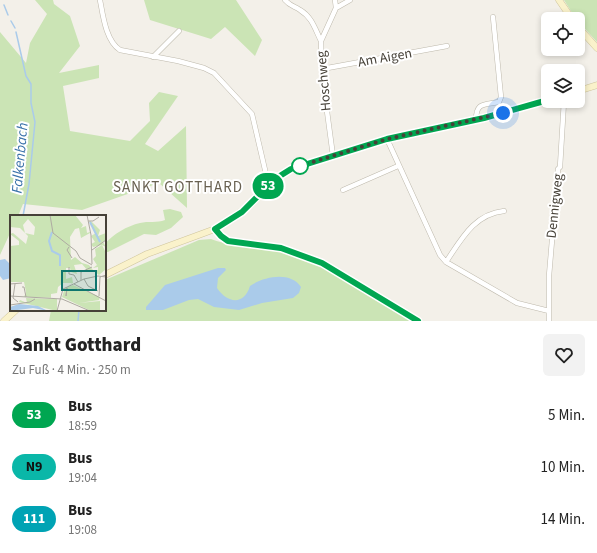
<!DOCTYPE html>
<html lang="de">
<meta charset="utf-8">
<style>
:root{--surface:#fff;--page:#f2f2f2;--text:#222;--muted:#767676}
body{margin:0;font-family:"Source Sans 3",sans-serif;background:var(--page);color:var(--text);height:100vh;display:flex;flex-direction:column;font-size:15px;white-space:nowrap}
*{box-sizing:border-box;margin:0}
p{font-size:13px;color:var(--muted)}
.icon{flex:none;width:22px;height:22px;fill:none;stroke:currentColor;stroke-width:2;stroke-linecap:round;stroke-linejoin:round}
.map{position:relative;height:321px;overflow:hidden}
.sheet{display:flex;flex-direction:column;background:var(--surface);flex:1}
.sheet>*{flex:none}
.badge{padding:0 8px;border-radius:13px;font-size:14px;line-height:26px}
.tools{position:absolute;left:541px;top:12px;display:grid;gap:8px}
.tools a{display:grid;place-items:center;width:44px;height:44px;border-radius:6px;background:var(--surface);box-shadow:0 2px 6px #0003;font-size:20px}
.you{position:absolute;width:20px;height:20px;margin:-10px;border:3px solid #fff;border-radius:50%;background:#1a73e8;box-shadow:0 0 0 6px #1a73e833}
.map>.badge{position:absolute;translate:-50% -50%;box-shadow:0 0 0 2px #fff}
.round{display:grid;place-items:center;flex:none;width:42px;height:42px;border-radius:6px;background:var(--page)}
.overview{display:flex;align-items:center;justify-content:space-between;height:68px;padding:0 12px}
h1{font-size:19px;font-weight:800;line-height:30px}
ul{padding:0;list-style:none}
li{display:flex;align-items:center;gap:12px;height:52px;padding:0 12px}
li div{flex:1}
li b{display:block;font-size:15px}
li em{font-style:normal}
li .badge{min-width:44px;font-weight:700;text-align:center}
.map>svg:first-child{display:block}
.green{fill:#cbe4b5}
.water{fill:#aacbea}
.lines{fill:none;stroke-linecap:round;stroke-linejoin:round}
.stream{stroke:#aacbea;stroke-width:1.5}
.street-casing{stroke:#beb9ac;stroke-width:5.5}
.secondary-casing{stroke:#cfc59c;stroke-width:7}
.street{stroke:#fff;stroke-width:4.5}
.secondary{stroke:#faf2cb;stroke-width:6}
.line-casing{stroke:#fff;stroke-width:9}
.line{stroke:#00a651;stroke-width:6}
.walk{stroke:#464138;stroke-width:4;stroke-dasharray:0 7.2}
.stop-dot{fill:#fff;stroke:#00a651;stroke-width:2}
.labels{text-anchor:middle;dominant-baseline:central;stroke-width:4;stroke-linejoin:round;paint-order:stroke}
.street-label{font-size:14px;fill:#464138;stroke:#fff}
.water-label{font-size:15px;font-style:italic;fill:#3971a9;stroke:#fff}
.neighbourhood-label{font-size:15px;letter-spacing:1px;fill:#686050;stroke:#fff}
.inset-river{fill:none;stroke:#aacbea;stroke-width:2}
.inset-road{fill:none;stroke:#aeaaa2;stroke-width:1}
.view{fill:#0f766e;fill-opacity:0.15;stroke:#0f766e;stroke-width:2}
.inset-edge{fill:none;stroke:#464138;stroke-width:2}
</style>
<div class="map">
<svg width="597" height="321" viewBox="0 0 597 321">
<rect width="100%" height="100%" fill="#f3f0e9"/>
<path class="green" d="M35 0H53L54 4 70 16 80 46 59 73 99 65V78L63 86 70 131 130 141 150 121 149 103 159 92 178 96 145 144 158 151 186 126 187 208 159 183 82 210 23 204 18 216H11V231L0 255V32L26 63 30 43 47 14Z
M144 0H236L262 40 255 56 225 27 211 39 150 20Z
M564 0H597V42L576 19Z
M170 209 181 212 183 217 171 228 156 235 144 234 108 252H105V244C113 234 127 226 140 223 148 221 157 223 165 220L163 210Z
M211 239C234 248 257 246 281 251 310 258 336 274 361 289 377 299 394 309 410 321H49L51 310H105V280L199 240Z"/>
<path class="water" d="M5 259 11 265V278L3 280 0 276V260Z
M218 268H225L226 270 218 278 217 288C227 303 244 306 250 286 264 276 291 271 301 287L299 293 293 298 262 303 239 310 214 307 198 299 189 300 163 310H146V307L165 285Z"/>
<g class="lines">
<path class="stream" d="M4 5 8 15
M11 21 15 28
M16 32 26 76 31 84V103L35 122 29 184 23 216
M78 321 79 310"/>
<g class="street-casing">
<path id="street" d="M100 0C103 16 106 41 120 50L178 61 204 68 214 73 252 114 266 174 275 179
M285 0C290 6 294 6 300 10 312 17 315 29 321 41
M335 0 336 8
M153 57 179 31
M322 69 447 46
M476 120C476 102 484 105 499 102L501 97 493 17
M387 139 440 255 446 262 517 303 549 311V321
M333 156 322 74 321 41 336 8 350 0
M343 190 398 166
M446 262C461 240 474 214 504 211
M549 311V276L558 169 560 167 564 101"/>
</g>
<g class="secondary-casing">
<path id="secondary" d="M559 0 572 19
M578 27 597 48
M578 91 597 85
M215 229 221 236 228 241 281 248 322 263 418 321
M105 275 147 254 215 229 226 222 250 205 275 179 291 169 387 139 476 120 548 100
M4 321 16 310"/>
</g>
<use href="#street" class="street"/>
<use href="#secondary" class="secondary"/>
</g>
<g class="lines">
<g class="line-casing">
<path id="line" d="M418 321 322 263 281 248 228 241 221 236 215 229 242 212 275 179 291 169 387 139 484 118 548 100"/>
</g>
<use href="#line" class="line"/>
<path class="walk" d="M300 166 387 139 503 113"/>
</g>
<circle class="stop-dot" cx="300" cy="166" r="8"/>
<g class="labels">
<g class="street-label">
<text transform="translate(385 58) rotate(-10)">Am Aigen</text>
<text transform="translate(324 81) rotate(-95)">Hoschweg</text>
<text transform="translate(555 206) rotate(-84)">Dennigweg</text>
</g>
<g class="water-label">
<text transform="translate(20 158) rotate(-85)">Falkenbach</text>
</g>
<g class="neighbourhood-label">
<text x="178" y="187">SANKT GOTTHARD</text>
</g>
</g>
<g transform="translate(10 215)">
<rect width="96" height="96" fill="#f3f0e9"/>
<path d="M0 0H65L73 10 71 13 76 11 77 18 80 17V18L71 23 69 13 65 14 60 22 61 45 65 42 72 48 79 50 83 55 78 56 72 49 64 50 67 59 61 57 60 53H56V64L62 62 63 68 58 71 62 68H53L48 72 47 78 41 79V83H49L14 82 16 77 14 67H0V31L9 30V26L0 19 3 18 16 29 18 21 10 13 0 12ZM18 4 25 12 24 20 15 18 13 10ZM79 6 82 7 90 15 88 21 96 18V25L93 27 96 32 92 30 96 38V54L89 60 84 56 88 55V52L83 53 87 50 83 44 86 41 85 34 92 30 83 32 81 29 85 27 81 21 86 18ZM63 70 90 82 89 85 69 88 90 86V96H81L52 82 55 73ZM16 83 47 84V96L9 87 10 85 17 88Z" fill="#cbe4b5" fill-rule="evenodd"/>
<path d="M9 89 28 91 38 96 23 93 0 96V92Z" fill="#aacbea"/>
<path class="inset-river" d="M80 7 90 27M42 17 39 26 42 36 50 40V51"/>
<path class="inset-road" d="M40 0 43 18 66 36 70 43 82 50M77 0 81 20 82 49M78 6H83L89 2M59 32 57 35 62 43M82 35 96 25M59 52V59L64 60 68 67M74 64 78 71 88 76M71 65V57L82 52M0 69 12 68M5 69 3 83 8 87M64 69 96 86M12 72H14L16 82M57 73 56 81 57 73M0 81 52 84 80 96M89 81 90 62 96 60M0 90 20 87 25 84M47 96 53 74 74 64 88 61 96 62"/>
<path class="view" d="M52 56H86V75H52Z"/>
<rect width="96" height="96" class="inset-edge"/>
</g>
</svg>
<div class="tools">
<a><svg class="icon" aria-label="locate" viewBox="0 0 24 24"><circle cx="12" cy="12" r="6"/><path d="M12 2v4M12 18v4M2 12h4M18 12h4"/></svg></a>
<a><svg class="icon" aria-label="layers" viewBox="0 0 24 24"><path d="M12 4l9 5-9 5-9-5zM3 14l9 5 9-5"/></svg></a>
</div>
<div class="you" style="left:503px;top:113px"></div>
<b class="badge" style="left:268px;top:186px;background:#00a651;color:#fff">53</b>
</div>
<section class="sheet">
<div class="overview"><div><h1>Sankt Gotthard</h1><p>Zu Fuß · 4 Min. · 250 m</p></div><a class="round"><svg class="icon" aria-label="heart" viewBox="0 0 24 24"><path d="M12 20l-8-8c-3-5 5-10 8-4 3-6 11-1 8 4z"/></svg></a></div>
<ul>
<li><span class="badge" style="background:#00a651;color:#fff">53</span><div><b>Bus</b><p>18:59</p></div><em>5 Min.</em></li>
<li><span class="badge" style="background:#0ab7a8;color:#111">N9</span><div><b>Bus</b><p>19:04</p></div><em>10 Min.</em></li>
<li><span class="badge" style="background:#00a3b4;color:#fff">111</span><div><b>Bus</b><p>19:08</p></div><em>14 Min.</em></li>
</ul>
</section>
